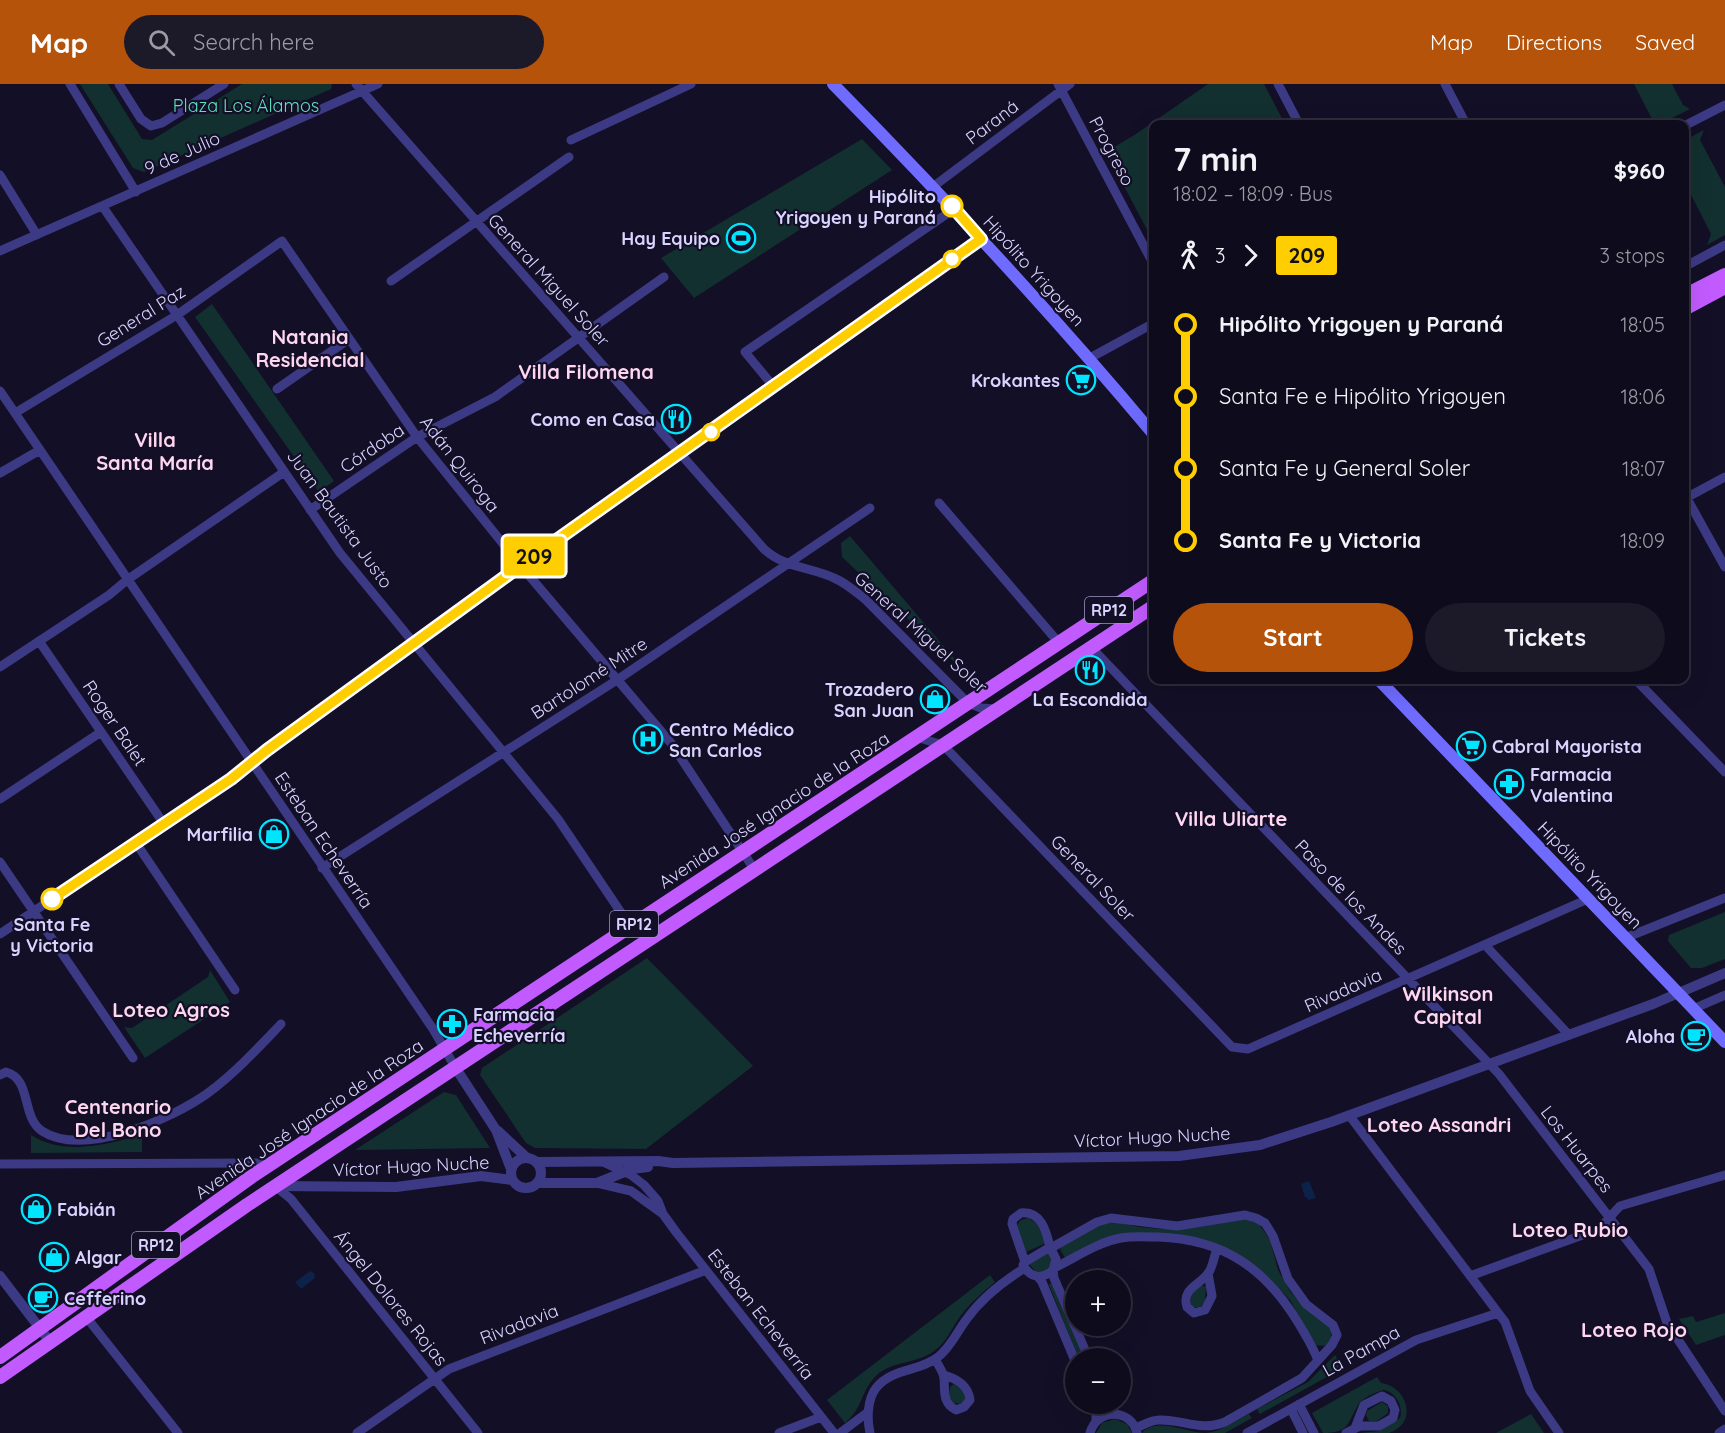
<!DOCTYPE html>
<meta charset="utf-8">
<style>
:root{--surface:#0e0b1c;--page:#1c1929;--text:#f1f3f6;--muted:#9b9ba3;--line:#2e2b3b;--accent:#b45309}
body{margin:0;font-family:Quicksand,sans-serif;background:var(--page);color:var(--text);height:100vh;display:flex;flex-direction:column;font-size:22px;white-space:nowrap}
*{box-sizing:border-box;margin:0}
p{font-size:20px;color:var(--muted)}
.icon{flex:none;width:33px;height:33px;fill:none;stroke:currentColor;stroke-width:2;stroke-linecap:round;stroke-linejoin:round}
.map{position:relative;flex:1;overflow:hidden}
.drawer{position:absolute;left:1149px;top:36px;width:540px;height:564px;display:flex;flex-direction:column;background:var(--surface);border-radius:12px;box-shadow:0 6px 24px #0002,0 0 0 2px var(--line)}
.drawer>*{flex:none}
.badge{padding:0 12px;border-radius:4px;font-size:21px;line-height:39px}
.tools{position:absolute;left:1065px;top:1186px;display:grid;gap:12px}
.tools a{display:grid;place-items:center;width:66px;height:66px;border-radius:50%;background:var(--surface);box-shadow:0 6px 24px #0002,0 0 0 2px var(--line);font-size:30px}
.map>.badge{position:absolute;translate:-50% -50%;box-shadow:0 0 0 3px #fff}
.legs{display:flex;align-items:center;gap:9px;height:66px;padding:0 24px;font-size:20px}
.legs p{margin-inline-start:auto}
.headline{display:flex;align-items:center;justify-content:space-between;height:102px;padding:0 24px}
h1{font-size:33px;font-weight:800;line-height:45px}
.cta{display:flex;gap:12px;margin-top:auto;padding:12px 24px}
.cta a{flex:1;height:69px;border-radius:36px;background:var(--accent);color:#fff;font-size:24px;font-weight:800;line-height:69px;text-align:center}
.cta a+a{background:var(--page);color:var(--text)}
ul{padding:0 24px;list-style:none}
li{display:flex;align-items:center;gap:21px;height:72px;font-size:22px}
li i{display:grid;place-items:center;width:9px;height:100%;margin:0 8px;background:currentColor}
li i::after{content:'';width:15px;height:15px;margin:-8px;border:4px solid;border-radius:50%;background:var(--surface)}
li p{margin-inline-start:auto}
li:first-child i{background:linear-gradient(#0000 50%,currentColor 0)}
li:last-child i{background:linear-gradient(currentColor 50%,#0000 0)}
header{display:flex;align-items:center;gap:36px;box-sizing:border-box;height:84px;padding:0 30px;background:var(--accent);color:#fff}
header strong{font-size:28px}
nav{display:flex;gap:33px;margin-inline-start:auto;font-size:21px}
.search{width:420px;height:54px;background:var(--page);display:flex;align-items:center;gap:15px;box-sizing:border-box;padding:0 21px;border-radius:33px;color:var(--muted);font-size:22px}
.map>svg:first-child{display:block}
.green{fill:#12302f}
.water{fill:#0c2248}
.lines{fill:none;stroke-linecap:round;stroke-linejoin:round}
.minor{stroke:#3d3a85;stroke-width:9}
.tertiary{stroke:#3d3a85;stroke-width:10}
.secondary{stroke:#6f6bff;stroke-width:12}
.primary{stroke:#c25bff;stroke-width:14}
.line-1-casing{stroke:#fff;stroke-width:14}
.line-1{stroke:#ffce00;stroke-width:9}
.stop-1-dot{fill:#fff;stroke:#ffce00;stroke-width:3}
.labels{text-anchor:middle;dominant-baseline:central;stroke-width:4.5;stroke-linejoin:round;paint-order:stroke}
.shield{fill:#130f26;stroke:#9e99be;stroke-width:1.5}
.shield-label{font-size:16px;font-weight:bold;fill:#d9d4ff}
.park-label{font-size:18px;fill:#5fe0c0;stroke:#130f26}
.street-label{font-size:18px;fill:#d9d4ff;stroke:#130f26}
.stop-label{font-size:18px;font-weight:bold;fill:#d9d4ff;stroke:#130f26;text-anchor:end}
.poi-label{font-size:18px;font-weight:bold;fill:#d9d4ff;stroke:#130f26;text-anchor:start}
.neighbourhood-label{font-size:20px;font-weight:bold;fill:#ffd6f0;stroke:#130f26}
</style>
<header>
<strong>Map</strong>
<div class="search"><svg class="icon" aria-label="search" viewBox="0 0 24 24"><circle cx="10" cy="10" r="6"/><path d="M15 15l6 6"/></svg>Search here</div>
<nav><a>Map</a><a>Directions</a><a>Saved</a></nav>
</header>
<div class="map">
<svg width="1725" height="1349" viewBox="0 0 1725 1349">
<rect width="100%" height="100%" fill="#130f26"/>
<path class="green" d="M80 0H108L142 55 152 56 242 0H332L331 5 144 88 133 84Z
M1208 0H1264L1285 40H1154L1153 157 1106 68 1136 50Z
M1634 0H1672L1683 21 1690 25 1660 40H1652L1653 37Z
M1704 46 1700 56 1725 103V151L1707 161 1711 150 1685 99V56Z
M862 55 892 86 694 214 661 174Z
M212 220 334 397 319 408 195 233Z
M850 452 970 593 842 473 841 459Z
M1725 828V875L1702 884H1691L1668 857 1669 851Z
M647 874 753 982 646 1065 535 1064 526 1059 480 991 482 984Z
M210 886 230 918 145 974 124 943 132 944 208 893Z
M444 1008 456 1011 490 1064 355 1066Z
M142 1050V1068L31 1069V1051C63 1072 109 1061 142 1050Z
M1028 1134 1037 1139 1046 1159 1026 1168 1017 1141 1021 1136Z
M1232 1135 1252 1136 1259 1140 1270 1156 1278 1186 1290 1207 1301 1220 1329 1243 1332 1248 1329 1259 1324 1262 1316 1261 1290 1216 1268 1193 1252 1180 1204 1156 1177 1150 1125 1149 1065 1174 1060 1165 1061 1162C1074 1155 1098 1139 1112 1138 1121 1138 1131 1142 1140 1143 1174 1147 1199 1145 1232 1135Z
M1046 1168 1050 1170 1052 1178 1048 1187 1036 1188 1029 1180Z
M990 1191 995 1198C982 1209 969 1220 959 1234 951 1246 946 1259 934 1267 915 1281 891 1276 875 1293 860 1309 863 1324 845 1339L827 1316Z
M1050 1199 1053 1200 1084 1275H1079L1049 1201Z
M1202 1201 1206 1203 1205 1216 1201 1223H1194L1191 1221C1189 1212 1195 1205 1202 1201Z
M1725 1229V1251L1696 1261 1679 1235 1693 1232 1696 1238Z
M1335 1271 1343 1284 1260 1330 1259 1329 1257 1325 1308 1298Z
M1377 1293 1381 1299C1407 1302 1419 1339 1389 1349 1380 1349 1368 1349 1360 1349L1379 1347 1400 1334C1404 1322 1395 1307 1383 1306 1374 1309 1362 1314 1358 1321 1347 1340 1349 1349 1323 1349L1312 1329Z
M954 1300C961 1304 964 1307 965 1315L961 1320 954 1319 949 1312 950 1303Z
M1382 1318 1388 1322V1329L1377 1337H1369L1366 1331 1367 1327Z
M1249 1330 1252 1334 1225 1349H1142C1156 1332 1188 1349 1206 1349 1222 1347 1235 1337 1249 1330Z
M1531 1330 1544 1349H1496Z
M1115 1335 1127 1340 1132 1349H1096L1102 1339Z"/>
<path class="water" d="M1309 1097 1316 1114 1308 1116 1307 1113 1305 1114 1301 1100Z
M310 1187 314 1189 315 1194 301 1205 295 1198Z"/>
<g class="lines">
<path class="minor" d="M70 0 136 108
M119 0 141 35 151 42 162 39 224 0
M356 0 764 465C784 484 811 483 834 494 846 499 856 508 866 516L968 619 981 624 998 625
M1058 0 1154 181
M1278 0 1299 40
M1445 0 1466 40
M1684 42 1725 21
M571 56 691 0
M0 91 37 151
M934 102 1070 0
M103 123 340 469 558 735 630 842
M0 167 378 0
M1684 183 1725 161
M391 197 569 73
M1088 275 1154 239
M774 303 745 268 954 125
M277 305 349 255
M0 307 433 945 455 983
M15 329 177 231 282 157 417 353 521 482 671 659 754 785
M0 389 40 366
M1684 409 1725 483
M1684 415 1725 393
M939 419 1059 559
M310 426 417 353 495 313 664 193
M39 557 164 740
M1091 563 1499 990 1649 1185 1667 1239 1725 1327
M0 583 109 511 127 496 284 388
M1636 596 1725 688
M916 653 943 661 1232 963 1248 965 1588 815
M0 715 101 648
M136 759 235 906
M0 778 133 974
M322 784 617 596 870 424
M0 850 231 695 267 666 521 482 981 155
M1625 854 1725 814
M1485 861 1569 951
M1693 925 1725 911
M0 991 6 988C32 995 21 1033 42 1047 83 1074 172 1035 208 1009 235 989 258 964 281 940
M1349 1031 1505 1238 1530 1307 1559 1349
M603 1078 631 1091 644 1101 658 1117 663 1130 676 1148 834 1349
M0 1080 270 1079
M597 1099 631 1107 663 1130
M275 1102 291 1115 478 1349
M1050 1163 1056 1175 1053 1186C1042 1196 1030 1194 1023 1181L1025 1178Z
M1051 1164 1097 1138 1111 1134 1177 1142 1245 1131 1256 1134 1265 1139 1273 1152 1288 1195 1306 1220 1333 1241 1337 1251 1332 1261 1302 1294 1225 1338C1201 1348 1182 1335 1159 1336 1151 1336 1143 1341 1136 1344
M1025 1178 1012 1140 1013 1135 1021 1129C1041 1127 1046 1146 1050 1163
M1054 1184C1075 1174 1098 1158 1121 1154 1133 1152 1146 1153 1158 1153 1224 1155 1266 1185 1299 1240 1306 1252 1314 1264 1318 1277
M1053 1186 1054 1194 1089 1275
M1208 1189 1212 1212 1205 1226 1194 1229 1187 1223C1181 1204 1201 1201 1209 1188 1213 1182 1214 1172 1217 1165
M1470 1192 1599 1145 1620 1122 1725 1091
M1038 1193 1042 1198 1076 1279
M87 1234 178 1349
M935 1275C938 1281 943 1287 944 1294 945 1306 942 1319 956 1326L964 1323 970 1316C968 1301 957 1295 944 1291
M1093 1320 1096 1328V1337
M1108 1320 1115 1330
M1299 1320 1314 1349
M1291 1325 1303 1349
M357 1349 449 1285 706 1186
M779 1349 821 1333
M840 1349 868 1328
M870 1349C867 1335 867 1316 876 1304 892 1284 919 1288 938 1273 950 1264 957 1248 966 1236 981 1215 1002 1198 1025 1184
M1090 1349C1097 1324 1131 1324 1137 1349
M1247 1349 1416 1256 1498 1229
M1346 1349 1360 1342H1379L1393 1334 1395 1326 1391 1317 1382 1312 1364 1321 1355 1344
M1719 1349 1725 1345"/>
<path class="tertiary" d="M455 983 496 1046 511 1085
M498 1047 527 1074
M511 1089a15 15 0 1 1 30 0a15 15 0 1 1-30 0Z
M536 1078 658 1077 673 1079 1179 1072 1260 1061 1331 1038 1653 920 1725 889
M537 1099H597L632 1085 648 1083
M275 1102 396 1103 481 1092 512 1096
M0 1192 51 1259"/>
<path class="secondary" d="M833 0C944 113 1052 229 1154 351
M1379 596 1725 958"/>
<path class="primary" d="M1684 212 1725 191
M1684 225 1725 203
M0 1273 251 1093 1154 496
M0 1293 247 1121 1154 522"/>
</g>
<g class="lines">
<g class="line-1-casing">
<path id="line-1" d="M52 815 231 695 267 666 520 482 981 155 952 122"/>
</g>
<use href="#line-1" class="line-1"/>
</g>
<defs>
<g id="stadium-ring" transform="scale(1.5)"><circle r="9.5" fill="#130f26" stroke="#00e5ff" stroke-width="1.5"/><path d="M0-5a6.5 5 0 1 0 0 10a6.5 5 0 1 0 0-10ZM-3.5-1.8h7v3.6h-7Z" fill="#00e5ff"/></g>
<g id="supermarket-ring" transform="scale(1.5)"><circle r="9.5" fill="#130f26" stroke="#00e5ff" stroke-width="1.5"/><path d="M-6-5.5h2.5l.6 2H6L4.5 2H-2.5L-4.4-4H-6ZM-1.5 3.2a1.3 1.3 0 1 0 .1 0ZM3 3.2a1.3 1.3 0 1 0 .1 0Z" fill="#00e5ff"/></g>
<g id="restaurant-ring" transform="scale(1.5)"><circle r="9.5" fill="#130f26" stroke="#00e5ff" stroke-width="1.5"/><path d="M-5-6h1v4h1v-4h1v4h1v-4h1v5L-1.5 .5V6h-2V.5L-5-1ZM5-6V6H3V1.5H1.5Q1.5-4 5-6Z" fill="#00e5ff"/></g>
<g id="shop-ring" transform="scale(1.5)"><circle r="9.5" fill="#130f26" stroke="#00e5ff" stroke-width="1.5"/><path d="M-5-2.5h2.3a2.7 3.5 0 0 1 5.4 0H5L5.5 6h-11ZM-1.5-2.5h3a1.5 2.3 0 0 0-3 0Z" fill="#00e5ff"/></g>
<g id="hospital-ring" transform="scale(1.5)"><circle r="9.5" fill="#130f26" stroke="#00e5ff" stroke-width="1.5"/><path d="M-5-5h3v3.5h4V-5h3V5h-3V1.5h-4V5h-3Z" fill="#00e5ff"/></g>
<g id="pharmacy-ring" transform="scale(1.5)"><circle r="9.5" fill="#130f26" stroke="#00e5ff" stroke-width="1.5"/><path d="M-2-6h4v4h4v4h-4v4h-4v-4h-4v-4h4Z" fill="#00e5ff"/></g>
<g id="cafe-ring" transform="scale(1.5)"><circle r="9.5" fill="#130f26" stroke="#00e5ff" stroke-width="1.5"/><path d="M-5.5-4.5H6V0H3Q3 3.5 0 3.5H-2.5Q-5.5 3.5-5.5 0ZM3-3.2v2h1.7v-2ZM-6 4.5H4V6H-6Z" fill="#00e5ff"/></g>
</defs>
<g fill-rule="evenodd">
<use href="#stadium-ring" x="741" y="154"/>
<use href="#supermarket-ring" x="1081" y="296"/>
<use href="#restaurant-ring" x="676" y="335"/>
<use href="#restaurant-ring" x="1090" y="586"/>
<use href="#shop-ring" x="935" y="615"/>
<use href="#hospital-ring" x="648" y="655"/>
<use href="#supermarket-ring" x="1471" y="662"/>
<use href="#pharmacy-ring" x="1509" y="700"/>
<use href="#shop-ring" x="274" y="750"/>
<use href="#pharmacy-ring" x="452" y="940"/>
<use href="#cafe-ring" x="1696" y="952"/>
<use href="#shop-ring" x="36" y="1125"/>
<use href="#shop-ring" x="54" y="1173"/>
<use href="#cafe-ring" x="43" y="1214"/>
</g>
<g class="stop-1-dot">
<circle cx="952" cy="122" r="10"/>
<circle cx="952" cy="175" r="8"/>
<circle cx="711" cy="348" r="8"/>
<circle cx="52" cy="815" r="10"/>
</g>
<g class="labels">
<g class="shield">
<rect x="1085" y="513" width="48" height="26" rx="4.5"/>
<rect x="610" y="827" width="48" height="26" rx="4.5"/>
<rect x="132" y="1148" width="48" height="26" rx="4.5"/>
</g>
<g class="shield-label">
<text x="1109" y="526">RP12</text>
<text x="634" y="840">RP12</text>
<text x="156" y="1161">RP12</text>
</g>
<g class="park-label">
<text x="246" y="21">Plaza Los Álamos</text>
</g>
<g class="street-label">
<text transform="translate(992 38) rotate(-37)">Paraná</text>
<text transform="translate(1112 67) rotate(62)">Progreso</text>
<text transform="translate(182 69) rotate(-24)">9 de Julio</text>
<text transform="translate(1034 187) rotate(48)">Hipólito Yrigoyen</text>
<text transform="translate(549 196) rotate(48)">General Miguel Soler</text>
<text transform="translate(141 232) rotate(-32)">General Paz</text>
<text transform="translate(372 364) rotate(-34)">Córdoba</text>
<text transform="translate(460 380) rotate(52)">Adán Quiroga</text>
<text transform="translate(340 435) rotate(54)">Juan Bautista Justo</text>
<text transform="translate(921 548) rotate(42)">General Miguel Soler</text>
<text transform="translate(589 594) rotate(-33)">Bartolomé Mitre</text>
<text transform="translate(115 639) rotate(56)">Roger Balet</text>
<text transform="translate(774 726) rotate(-33)">Avenida José Ignacio de la Roza</text>
<text transform="translate(324 756) rotate(56)">Esteban Echeverría</text>
<text transform="translate(1590 791) rotate(46)">Hipólito Yrigoyen</text>
<text transform="translate(1093 794) rotate(46)">General Soler</text>
<text transform="translate(1351 813) rotate(46)">Paso de los Andes</text>
<text transform="translate(1343 906) rotate(-24)">Rivadavia</text>
<text transform="translate(309 1035) rotate(-34)">Avenida José Ignacio de la Roza</text>
<text transform="translate(1152 1053) rotate(-3)">Víctor Hugo Nuche</text>
<text transform="translate(1577 1065) rotate(52)">Los Huarpes</text>
<text transform="translate(411 1082) rotate(-3)">Víctor Hugo Nuche</text>
<text transform="translate(391 1214) rotate(51)">Ángel Dolores Rojas</text>
<text transform="translate(761 1230) rotate(52)">Esteban Echeverría</text>
<text transform="translate(519 1240) rotate(-21)">Rivadavia</text>
<text transform="translate(1361 1267) rotate(-29)">La Pampa</text>
</g>
<g class="stop-label">
<text x="936" y="112">Hipólito<tspan x="936" dy="21">Yrigoyen y Paraná</tspan></text>
<text x="52" y="840" text-anchor="middle">Santa Fe<tspan x="52" dy="21">y Victoria</tspan></text>
</g>
<g class="poi-label">
<text x="720" y="154" text-anchor="end">Hay Equipo</text>
<text x="1060" y="296" text-anchor="end">Krokantes</text>
<text x="655" y="335" text-anchor="end">Como en Casa</text>
<text x="914" y="605" text-anchor="end">Trozadero<tspan x="914" dy="21">San Juan</tspan></text>
<text x="1090" y="615" text-anchor="middle">La Escondida</text>
<text x="669" y="645">Centro Médico<tspan x="669" dy="21">San Carlos</tspan></text>
<text x="1492" y="662">Cabral Mayorista</text>
<text x="1530" y="690">Farmacia<tspan x="1530" dy="21">Valentina</tspan></text>
<text x="253" y="750" text-anchor="end">Marfilia</text>
<text x="473" y="930">Farmacia<tspan x="473" dy="21">Echeverría</tspan></text>
<text x="1675" y="952" text-anchor="end">Aloha</text>
<text x="57" y="1125">Fabián</text>
<text x="75" y="1173">Algar</text>
<text x="64" y="1214">Cefferino</text>
</g>
<g class="neighbourhood-label">
<text x="310" y="252">Natania<tspan x="310" dy="23">Residencial</tspan></text>
<text x="586" y="287">Villa Filomena</text>
<text x="155" y="355">Villa<tspan x="155" dy="23">Santa María</tspan></text>
<text x="1231" y="734">Villa Uliarte</text>
<text x="1448" y="909">Wilkinson<tspan x="1448" dy="23">Capital</tspan></text>
<text x="171" y="925">Loteo Agros</text>
<text x="118" y="1022">Centenario<tspan x="118" dy="23">Del Bono</tspan></text>
<text x="1439" y="1040">Loteo Assandri</text>
<text x="1570" y="1145">Loteo Rubio</text>
<text x="1634" y="1245">Loteo Rojo</text>
</g>
</g>
</svg>
<div class="tools">
<a>+</a>
<a>−</a>
</div>
<b class="badge" style="left:534px;top:472px;background:#ffce00;color:#111">209</b>
<section class="drawer">
<div class="headline"><div><h1>7 min</h1><p>18:02 – 18:09 · Bus</p></div><b>$960</b></div>
<div class="legs"><svg class="icon" aria-label="walk" viewBox="0 0 24 24"><circle cx="13" cy="4" r="2"/><path d="M13 8l-2 6 4 7M11 14l-3 7M7 12l3-4h3l4 4"/></svg>3<svg class="icon" aria-label="forward" viewBox="0 0 24 24"><path d="M9 5l7 7-7 7"/></svg><b class="badge" style="background:#ffce00;color:#111">209</b><p>3 stops</p></div>
<ul>
<li><i style="color:#ffce00"></i><b>Hipólito Yrigoyen y Paraná</b><p>18:05</p></li>
<li><i style="color:#ffce00"></i><span>Santa Fe e Hipólito Yrigoyen</span><p>18:06</p></li>
<li><i style="color:#ffce00"></i><span>Santa Fe y General Soler</span><p>18:07</p></li>
<li><i style="color:#ffce00"></i><b>Santa Fe y Victoria</b><p>18:09</p></li>
</ul>
<div class="cta"><a>Start</a><a>Tickets</a></div>
</section>
</div>
